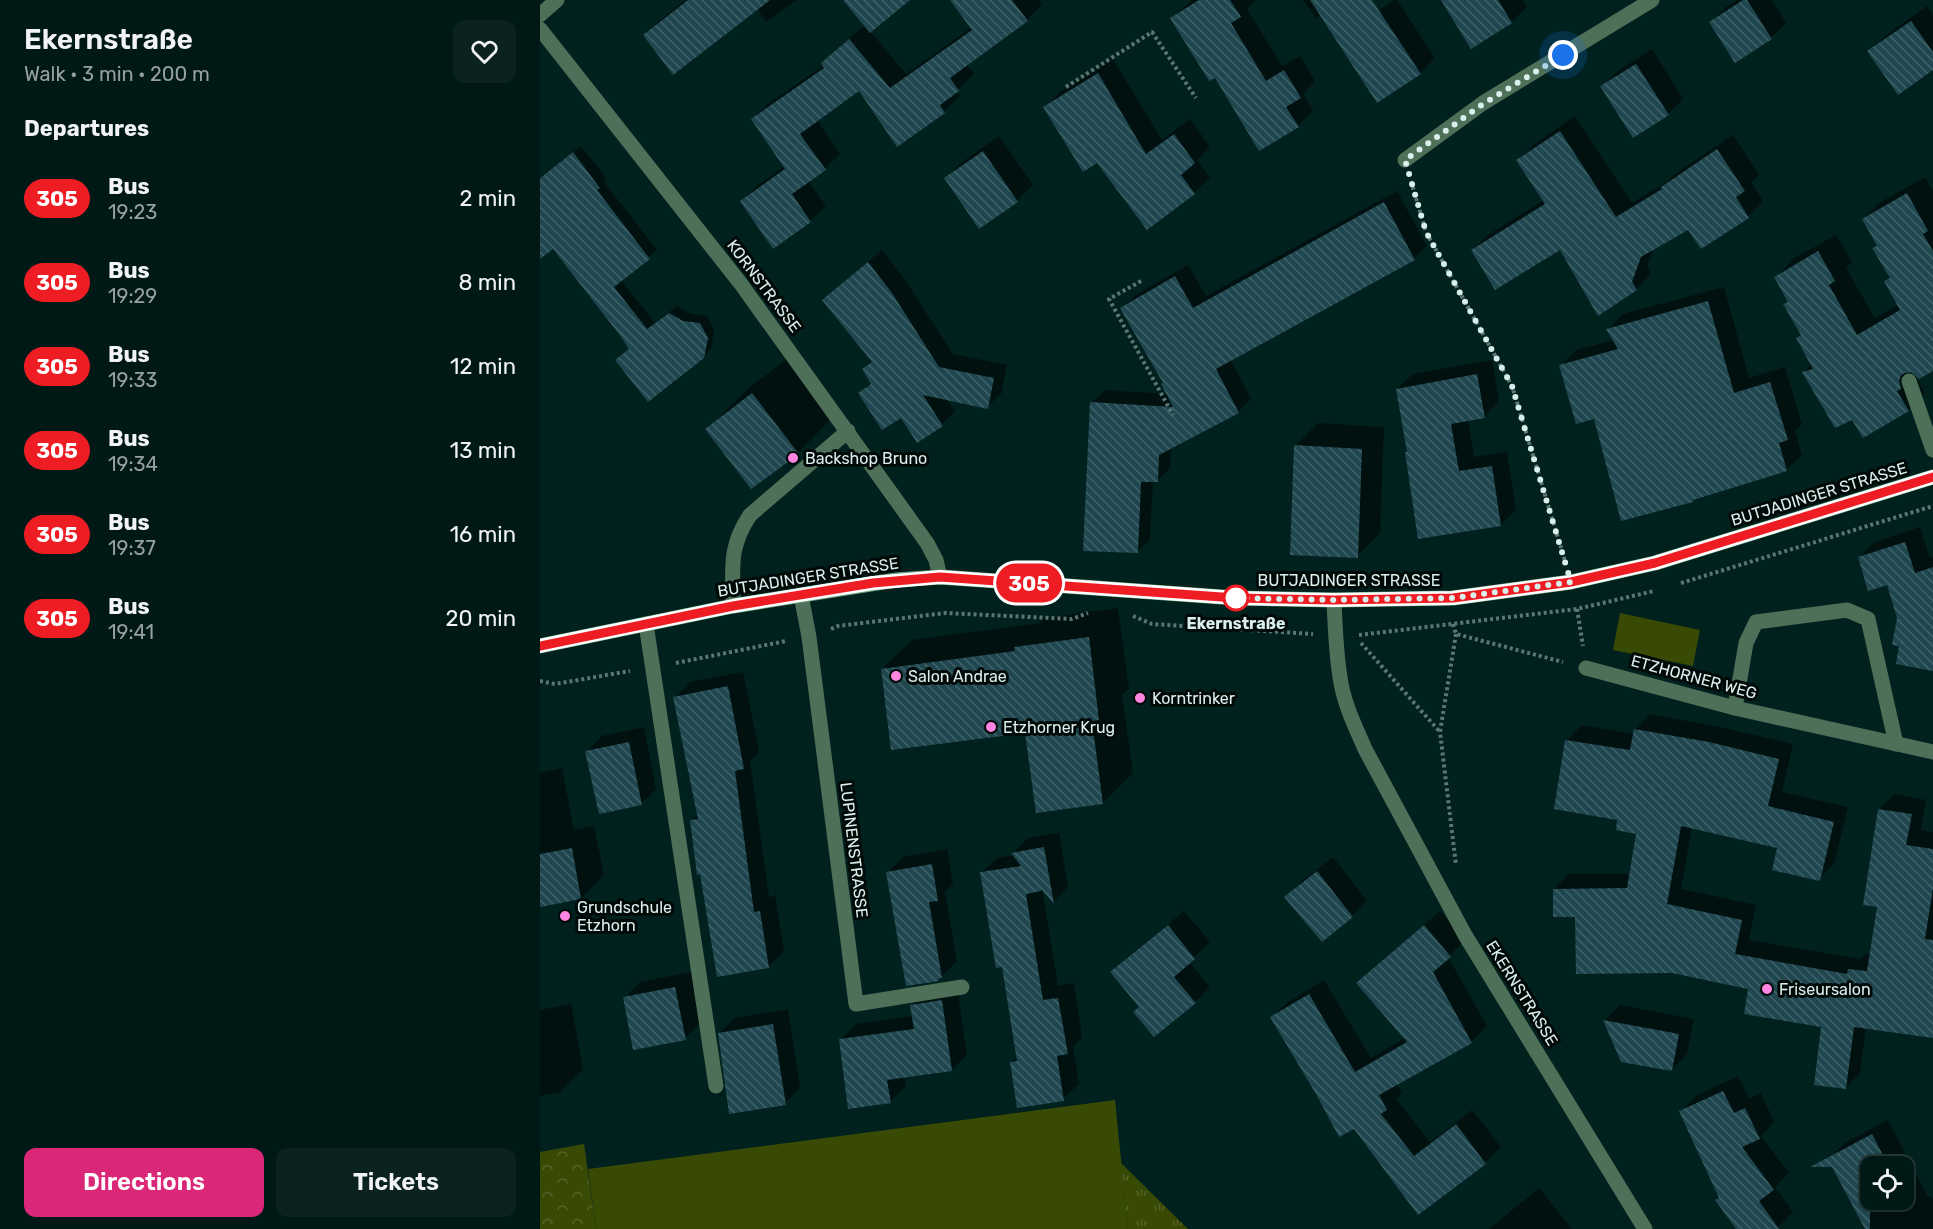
<!DOCTYPE html>
<meta charset="utf-8">
<style>
:root{--surface:#011916;--page:#0b221f;--text:#f1f3f6;--muted:#96a0a1;--line:#233835;--accent:#db2777}
body{margin:0;font-family:Rubik,sans-serif;background:var(--page);color:var(--text);height:100vh;display:flex;flex-direction:column;font-size:22px;white-space:nowrap}
*{box-sizing:border-box;margin:0}
p{font-size:20px;color:var(--muted)}
.icon{flex:none;width:33px;height:33px;fill:none;stroke:currentColor;stroke-width:2;stroke-linecap:round;stroke-linejoin:round}
.map{position:relative;flex:1;overflow:hidden}
.drawer{display:flex;flex-direction:column;background:var(--surface);width:540px}
.drawer>*{flex:none}
.badge{padding:0 12px;border-radius:20px;font-size:21px;line-height:39px}
.controls{position:absolute;left:1320px;top:1156px;display:grid;gap:12px}
.controls a{display:grid;place-items:center;width:54px;height:54px;border-radius:12px;background:var(--surface);box-shadow:0 2px 4px #0004,0 0 0 2px var(--line);font-size:30px}
.you{position:absolute;width:30px;height:30px;margin:-15px;border:4px solid #fff;border-radius:50%;background:#1a73e8;box-shadow:0 0 0 9px #1a73e833}
.map>.badge{position:absolute;translate:-50% -50%;box-shadow:0 0 0 3px #fff}
h2{padding:0 24px;font-size:22px;line-height:54px}
.round{display:grid;place-items:center;flex:none;width:63px;height:63px;border-radius:12px;background:var(--page)}
.summary{display:flex;align-items:center;justify-content:space-between;height:102px;padding:0 24px}
h1{font-size:28px;font-weight:600;line-height:45px}
.cta{display:flex;gap:12px;margin-top:auto;padding:12px 24px}
.cta a{flex:1;height:69px;border-radius:12px;background:var(--accent);color:#fff;font-size:24px;font-weight:600;line-height:69px;text-align:center}
.cta a+a{background:var(--page);color:var(--text)}
ul{padding:0;list-style:none}
li{display:flex;align-items:center;gap:18px;height:84px;padding:0 24px}
li div{flex:1}
li b{display:block;font-size:22px}
li em{font-style:normal}
li .badge{min-width:66px;font-weight:700;text-align:center}
main{display:flex;flex:1;min-height:0}
.map>svg:first-child{display:block}
.grass{fill:url(#grass-tufts)}
.forest{fill:url(#forest-crowns)}
.garden{fill:#394a05}
.shadow{fill:#0007;fill-rule:evenodd}
.building{fill:url(#building-back-hatch)}
.lines{fill:none;stroke-linecap:round;stroke-linejoin:round}
.path{stroke:#5b7773;stroke-width:4;stroke-dasharray:3 3;stroke-linecap:butt}
.lane{stroke:#4e6f58;stroke-width:15}
.street{stroke:#4e6f58;stroke-width:15}
.secondary{stroke:#6a9f7b;stroke-width:15}
.line-casing{stroke:#fff;stroke-width:14}
.line{stroke:#ee1d23;stroke-width:9}
.walk{stroke:#d9efeb;stroke-width:6;stroke-dasharray:0 10.8}
.poi-dot{fill:#fe86e0;stroke:#000907;stroke-width:2}
.stop-dot{fill:#fff;stroke:#ee1d23;stroke-width:3}
.labels{text-anchor:middle;dominant-baseline:central;stroke-width:6;stroke-linejoin:round;paint-order:stroke}
.street-label{font-size:16px;fill:#d9efeb;stroke:#000907}
.poi-label{font-size:16px;fill:#d9efeb;stroke:#000907;text-anchor:start}
.stop-label{font-size:16px;font-weight:bold;fill:#d9efeb;stroke:#000907}
</style>
<main>
<section class="drawer">
<div class="summary"><div><h1>Ekernstraße</h1><p>Walk · 3 min · 200 m</p></div><a class="round"><svg class="icon" aria-label="heart" viewBox="0 0 24 24"><path d="M12 20l-8-8c-3-5 5-10 8-4 3-6 11-1 8 4z"/></svg></a></div>
<h2>Departures</h2>
<ul>
<li><span class="badge" style="background:#ee1d23;color:#fff">305</span><div><b>Bus</b><p>19:23</p></div><em>2 min</em></li>
<li><span class="badge" style="background:#ee1d23;color:#fff">305</span><div><b>Bus</b><p>19:29</p></div><em>8 min</em></li>
<li><span class="badge" style="background:#ee1d23;color:#fff">305</span><div><b>Bus</b><p>19:33</p></div><em>12 min</em></li>
<li><span class="badge" style="background:#ee1d23;color:#fff">305</span><div><b>Bus</b><p>19:34</p></div><em>13 min</em></li>
<li><span class="badge" style="background:#ee1d23;color:#fff">305</span><div><b>Bus</b><p>19:37</p></div><em>16 min</em></li>
<li><span class="badge" style="background:#ee1d23;color:#fff">305</span><div><b>Bus</b><p>19:41</p></div><em>20 min</em></li>
</ul>
<div class="cta"><a>Directions</a><a>Tickets</a></div>
</section>
<div class="map">
<svg width="1393" height="1229" viewBox="0 0 1393 1229">
<defs>
<pattern id="grass-tufts" width="24" height="20" patternUnits="userSpaceOnUse" patternTransform="scale(1.5)"><rect width="24" height="20" fill="#394a05"/><path d="M3 7l-1-3M5 7V3M7 7l1-3M15 17l-1-3M17 17v-4M19 17l1-3" fill="none" stroke="#55642a"/></pattern>
<pattern id="forest-crowns" width="20" height="18" patternUnits="userSpaceOnUse" patternTransform="scale(1.5)"><rect width="20" height="18" fill="#394a05"/><path d="M2 6a3 3 0 1 1 6 0M12 15a3 3 0 1 1 6 0" fill="none" stroke="#55642a"/></pattern>
<pattern id="building-back-hatch" width="6" height="6" patternUnits="userSpaceOnUse" patternTransform="scale(1.5)"><rect width="6" height="6" fill="#204750"/><path d="M-1 5l2 2M0 0l6 6M5-1l2 2" fill="none" stroke="#406269"/></pattern>
</defs>
<rect width="100%" height="100%" fill="#01211e"/>
<path class="grass" d="M581 1163 648 1229H588Z"/>
<path class="forest" d="M44 1144 56 1229H0V1152Z"/>
<path class="garden" d="M1080 613 1160 630 1153 666 1073 650Z
M575 1100 588 1229H56L48 1169Z"/>
<path class="shadow" d="M146 0H257L226 22 217 8 105 36 120 20Z
M305 0H367L330 31 366 74 432 27 412 0H501L500 1 502 4 487 20 427 65 434 74 416 91 420 96 404 111 358 144 319 89 277 120 300 154 285 169 268 181 286 206 270 221 202 201 217 186 245 166 213 119 228 104 284 65 283 63 298 48 325 25Z
M652 0H715L707 9 742 66 760 56 775 81 763 94 773 110 758 126 675 76 632 18Z
M763 0H832L839 10 854 0H857L895 58 880 73 781 15 776 18Z
M903 0H983L987 7 971 22Z
M1197 0H1232L1246 23 1231 38 1171 22 1186 7Z
M1387 6 1393 15V69L1358 93 1329 51 1345 36Z
M1112 49 1143 99 1128 114 1062 86 1078 71Z
M573 59 622 140 650 119 670 147 657 160 670 178 654 193 557 161 505 107 520 92Z
M1035 116 1092 203 1128 181 1138 172 1193 135 1219 175 1211 182 1223 201 1208 217 1161 247 1149 228 1113 249 1107 266 1111 274 1096 289 1020 248 932 250 948 235 1004 200 978 160 993 145Z
M459 136 493 185 477 201 439 227 406 178 421 163Z
M41 146 67 179 64 182 117 250 81 280 115 323 137 306 151 314 167 316 174 330 171 349 163 357 77 360 90 348 13 247 0 257V177Z
M1385 177 1393 191V369L1377 378 1385 393 1368 410 1312 418 1264 372 1272 364 1257 338 1262 334 1245 305 1249 300 1236 277 1253 259 1296 235 1312 262 1306 268 1335 318 1359 305 1346 282 1350 277 1334 249 1338 245 1323 219 1341 202Z
M857 191 887 246 874 258 691 360 711 399 698 412 631 447 630 468 617 481H613L610 539 597 552 552 403 565 390 628 394 624 383 582 308 594 296 648 265 666 296Z
M342 250 365 280 413 354 467 365 461 394 447 407 407 399 415 411 402 424 362 416 320 393 331 382 324 369 333 360 284 300Z
M1184 287 1209 378 1245 367 1262 424 1255 431 1262 455 1246 470 1055 417 1021 366 1036 350 1074 340 1068 330 1083 314Z
M254 353 299 411 258 453 167 429 209 388Z
M952 360 959 401 944 417 928 419 934 457 967 452 976 509 961 525 867 452 868 451 857 389 873 374Z
M778 423 844 427 840 533 817 556 755 446Z
M1380 527 1390 558 1393 557 1392 669 1361 645 1359 618 1348 584 1319 557 1335 542Z
M578 608 589 689 582 695 593 773 563 803 487 731 342 669 372 640 500 623 505 618Z
M203 672 219 752 210 761 229 897 235 896 244 951 228 967 151 821 158 814 135 698 150 682Z
M1110 714 1184 728 1253 744 1242 792 1308 807 1294 864 1279 879 1238 847 1152 827 1141 889 1216 905 1209 940 1320 959 1325 954 1331 955 1339 906V810L1354 794 1386 800 1381 830 1393 832V1036L1326 1026 1320 1073 1305 1088 1283 1026 1210 988 1036 916 1014 889 1029 874H1091L1098 833 1079 819 1016 807 1027 740 1042 725 1094 734 1095 729Z
M104 727 116 789 101 804 47 751 62 736Z
M22 768 34 830 54 826 64 875 41 898 0 906V773Z
M519 833 528 887 514 902 502 888 518 986 534 983 542 1037 533 1047 539 1084 523 1099 471 1063 478 1056 463 965 441 873 457 858 474 855 473 853 488 838Z
M407 849 413 884 405 892 417 961 399 979 348 872 363 857Z
M793 857 827 901 812 916 746 897 761 882Z
M644 911 670 942 649 962 670 987 655 1002 601 1007 572 973 588 957Z
M900 911 925 940 908 957 947 1026 931 1042 856 1083 862 1093 856 1099 890 1142 932 1110 961 1147 945 1162 879 1213 732 1017 748 1002 784 980 831 1058 865 1038 818 983Z
M151 972 161 1023 145 1038 85 998 100 982Z
M417 986 427 1055 411 1070 364 1076 366 1086 350 1101 300 1040 316 1024 373 1016 371 1006 387 990Z
M31 1004 43 1069 20 1092 0 1096V1010Z
M1080 1005 1154 1019 1147 1054 1132 1070 1082 1061 1065 1020Z
M248 1009 260 1088 245 1103 179 1033 195 1018Z
M1198 1076 1209 1099 1221 1093 1234 1122 1221 1136 1249 1173 1235 1187 1253 1212 1236 1229H1198L1180 1197 1141 1112 1156 1096Z
M1348 1120 1388 1197 1391 1196 1393 1200V1229H1327L1289 1158 1305 1143ZM1330 1167H1364V1200H1330Z
M999 1188 1032 1229H949Z"/>
<path class="building" d="M148 0H230L133 75 103 35Z
M303 0H370L330 33Z
M410 0H472L488 21 410 78 419 91 400 105 405 113 357 147 319 91 260 134 286 170 252 194 271 222 233 249 200 201 245 169 211 119 284 68 281 63 309 39 350 88 432 30Z
M659 0H690L701 17 691 23 726 81 744 70 761 98 746 107 759 127 719 151 675 78 669 81 630 18Z
M770 0H832L881 74 837 103Z
M901 0H958L972 23 931 49Z
M1203 0H1207L1232 39 1195 63 1169 22Z
M1371 21 1393 52V70L1358 95 1327 51Z
M1096 64 1129 115 1093 138 1060 86Z
M558 73 606 154 634 134 655 163 641 175 655 194 607 230 557 163 543 172 503 107Z
M1020 131 1076 217 1122 189 1121 187 1177 149 1205 191 1196 197 1209 218 1161 249 1148 230 1101 257 1092 282 1097 290 1058 316 1020 250 955 290 931 250 1005 204 976 160Z
M443 151 478 202 439 229 404 178Z
M33 152 60 188 57 190 110 259 74 287 107 329 129 313 143 321 160 323 168 338 164 358 108 402 75 360 89 349 82 338 13 249 0 259V178Z
M1367 193 1388 231 1383 234 1393 251V371L1379 379 1371 372 1362 374 1359 380 1361 389 1357 391 1369 411 1323 438 1312 420 1295 428 1262 372 1273 369 1256 338 1261 335 1243 304 1248 302 1234 277 1278 251 1295 281 1289 285 1317 335 1360 310 1344 281 1350 278 1332 248 1337 246 1322 219Z
M844 202 875 260 676 369 699 413 619 455 618 482H601L598 553 543 551 550 402 633 407 621 384 623 383 580 308 635 276 653 308Z
M328 262 352 293 399 367 454 378 448 409 383 395 403 426 377 443 361 418 342 430 318 393 331 384 322 369 332 362 282 300Z
M1168 301 1194 393 1230 382 1248 440 1239 443 1247 471 1153 500V502L1081 521 1054 419 1036 424 1019 365 1078 349 1066 329Z
M937 374 945 418 911 424 919 471 952 466 961 526 878 539 865 452H867L856 389Z
M212 393 259 454 211 489 165 429Z
M754 445 822 449 818 558 750 555Z
M1365 542 1375 573 1393 567V671L1356 664 1359 646 1352 645 1357 618 1347 585 1328 591 1318 557Z
M549 637 559 720 552 721 563 804 496 813 485 733 351 750 341 669 475 651 474 647Z
M188 686 204 769 195 771 214 912 220 911 229 968 177 977 160 874 157 875 150 820 158 819 133 697Z
M1094 729 1169 742 1239 759 1228 806 1294 822 1280 881 1232 870 1237 848 1141 826 1127 904 1202 920 1195 954 1307 974 1308 969 1327 971 1337 907 1323 905 1338 809 1372 814 1366 845 1393 849V888L1385 939 1393 940V1038L1314 1027 1306 1089 1274 1085 1281 1027 1204 1014 1208 989 1132 973 1036 974 1035 917H1013V889L1087 888 1096 834 1076 830 1077 820 1014 809 1025 740 1090 750Z
M89 742 102 805 59 814 45 751Z
M504 847 514 904 501 889V891L486 894 503 1000 518 998 528 1054 517 1056 524 1101 477 1108 470 1062 477 1061 462 967 456 968 440 872 481 866 471 853Z
M32 848 41 899 0 907V854Z
M392 864 398 901 389 902 402 978H399V981L366 986 346 872Z
M777 871 813 917 782 942 744 897Z
M628 925 655 959 634 977 656 1003 614 1037 593 1012 599 1007 570 972Z
M884 925 911 957 893 972 932 1043 839 1095 847 1110 841 1114 874 1156 916 1124 946 1164 878 1215 814 1129 799 1137 776 1094 730 1017 769 994 815 1072 867 1042 816 983Z
M135 987 146 1040 93 1050 83 997Z
M402 1000 412 1071 347 1080 351 1103 308 1109 299 1039 374 1029 370 1005Z
M1063 1020 1139 1034 1132 1071 1081 1062Z
M233 1024 246 1105 189 1114 178 1033Z
M1183 1091 1194 1113 1205 1108 1220 1139 1202 1147 1234 1190 1219 1201 1239 1229H1196L1175 1200 1179 1198 1139 1111Z
M1332 1134 1349 1167H1330V1229H1325L1292 1167H1270Z"/>
<g class="lines">
<path class="path" d="M526 87 612 32 656 98
M871 181 886 232 972 386 1025 561
M601 281 569 299 633 415
M1141 583 1393 506
M1037 609 1043 646
M593 616 612 624 773 634
M913 624 916 634 1023 662
M291 629 298 626 405 613 532 619 548 613
M916 634 900 732 916 865
M819 635 1037 609 1114 591
M821 643 900 732
M136 663 246 641
M0 681 15 684 90 671"/>
<path class="lane" d="M1369 381 1393 450
M193 606C193 568 188 548 210 515L308 431
M106 624 176 1086
M1195 708 1206 643 1216 622 1307 610 1328 619 1356 744"/>
<path class="street" d="M0 15 17 0
M0 29 201 284 387 543 396 560 400 577
M865 160 943 103 1112 0
M261 595 269 637 316 1004 422 987
M794 600C795 627 796 656 801 683 805 706 816 728 825 749L925 935 1105 1229
M1046 668 1195 708 1393 752"/>
<path class="secondary" d="M0 646 193 606 356 580 400 577 696 598 794 600 913 598 1031 582 1115 563 1393 477"/>
</g>
<g class="lines">
<g class="line-casing">
<path id="line" d="M0 646 193 606 333 583 400 577 696 598 794 600 913 598 1031 582 1115 563 1393 477"/>
</g>
<use href="#line" class="line"/>
<path class="walk" d="M696 598 794 600 913 598 1031 582 972 386 886 232 865 160 943 104 1023 55"/>
</g>
<g class="poi-dot">
<circle cx="253" cy="458" r="6"/>
<circle cx="356" cy="676" r="6"/>
<circle cx="600" cy="698" r="6"/>
<circle cx="451" cy="727" r="6"/>
<circle cx="25" cy="916" r="6"/>
<circle cx="1227" cy="989" r="6"/>
</g>
<circle class="stop-dot" cx="696" cy="598" r="12"/>
<g class="labels">
<g class="street-label">
<text transform="translate(224 286) rotate(53)">KORNSTRASSE</text>
<text transform="translate(1279 494) rotate(-17)">BUTJADINGER STRASSE</text>
<text transform="translate(268 577) rotate(-9)">BUTJADINGER STRASSE</text>
<text x="809" y="580">BUTJADINGER STRASSE</text>
<text transform="translate(1154 677) rotate(15)">ETZHORNER WEG</text>
<text transform="translate(314 850) rotate(83)">LUPINENSTRASSE</text>
<text transform="translate(982 993) rotate(58)">EKERNSTRASSE</text>
</g>
<g class="poi-label">
<text x="265" y="458">Backshop Bruno</text>
<text x="368" y="676">Salon Andrae</text>
<text x="612" y="698">Korntrinker</text>
<text x="463" y="727">Etzhorner Krug</text>
<text x="37" y="907">Grundschule<tspan x="37" dy="18">Etzhorn</tspan></text>
<text x="1239" y="989">Friseursalon</text>
</g>
<g class="stop-label">
<text x="696" y="623">Ekernstraße</text>
</g>
</g>
</svg>
<div class="controls">
<a><svg class="icon" aria-label="locate" viewBox="0 0 24 24"><circle cx="12" cy="12" r="6"/><path d="M12 2v4M12 18v4M2 12h4M18 12h4"/></svg></a>
</div>
<div class="you" style="left:1023px;top:55px"></div>
<b class="badge" style="left:489px;top:583px;background:#ee1d23;color:#fff">305</b>
</div>
</main>
